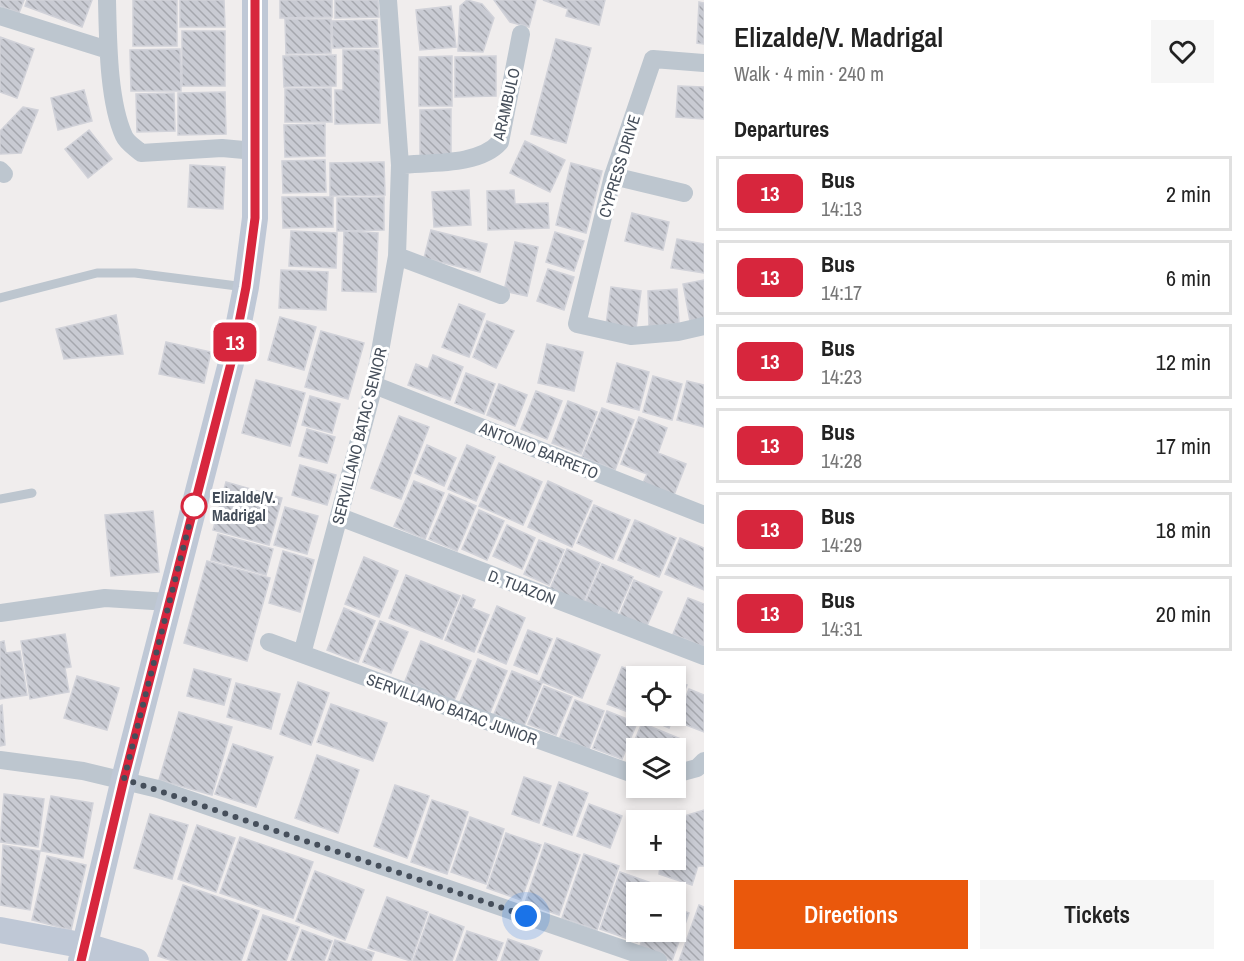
<!DOCTYPE html>
<meta charset="utf-8">
<style>
:root{--surface:#fff;--page:#f6f6f6;--text:#222;--muted:#767676;--line:#e0e0e0;--accent:#ea580c}
body{margin:0;font-family:"Archivo Narrow",sans-serif;background:var(--page);color:var(--text);height:100vh;display:flex;flex-direction:column;font-size:22px;white-space:nowrap}
*{box-sizing:border-box;margin:0}
p{font-size:20px;color:var(--muted)}
.icon{flex:none;width:33px;height:33px;fill:none;stroke:currentColor;stroke-width:2;stroke-linecap:round;stroke-linejoin:round}
.map{position:relative;flex:1;overflow:hidden}
.side{display:flex;flex-direction:column;background:var(--surface);width:540px}
.side>*{flex:none}
.badge{padding:0 12px;border-radius:9px;font-size:21px;line-height:39px}
.tools{position:absolute;left:626px;top:666px;display:grid;gap:12px}
.tools a{display:grid;place-items:center;width:60px;height:60px;border-radius:0px;background:var(--surface);box-shadow:0 3px 9px #0003;font-size:30px}
.you{position:absolute;width:30px;height:30px;margin:-15px;border:4px solid #fff;border-radius:50%;background:#1a73e8;box-shadow:0 0 0 9px #1a73e833}
.map>.badge{position:absolute;translate:-50% -50%;box-shadow:0 0 0 3px #fff}
h2{padding:0 30px;font-size:22px;line-height:54px}
.round{display:grid;place-items:center;flex:none;width:63px;height:63px;border-radius:0px;background:var(--page)}
.head{display:flex;align-items:center;justify-content:space-between;height:102px;padding:0 30px}
h1{font-size:28px;font-weight:600;line-height:45px}
.cta{display:flex;gap:12px;margin-top:auto;padding:12px 30px}
.cta a{flex:1;height:69px;border-radius:0px;background:var(--accent);color:#fff;font-size:24px;font-weight:600;line-height:69px;text-align:center}
.cta a+a{background:var(--page);color:var(--text)}
ul{padding:0;list-style:none}
li{display:flex;align-items:center;gap:18px;height:75px;margin:0 12px 9px;padding:0 18px;border:3px solid var(--line);border-radius:0px}
li div{flex:1}
li b{display:block;font-size:22px}
li em{font-style:normal}
li .badge{min-width:66px;font-weight:700;text-align:center}
main{display:flex;flex:1;min-height:0}
.map>svg:first-child{display:block}
.building{fill:url(#building-back-hatch);stroke:#d1d2d9;stroke-width:1.5}
.lines{fill:none;stroke-linecap:round;stroke-linejoin:round}
.lane{stroke:#bdc6cf;stroke-width:9}
.street{stroke:#bdc6cf;stroke-width:18}
.secondary{stroke:#bfc8d6;stroke-width:26}
.line-casing{stroke:#fff;stroke-width:14}
.line{stroke:#d7263d;stroke-width:9}
.walk{stroke:#454e5a;stroke-width:6;stroke-dasharray:0 10.8}
.stop-dot{fill:#fff;stroke:#d7263d;stroke-width:3}
.labels{text-anchor:middle;dominant-baseline:central;stroke-width:6;stroke-linejoin:round;paint-order:stroke}
.street-label{font-size:16px;fill:#454e5a;stroke:#fff}
.stop-label{font-size:16px;font-weight:bold;fill:#454e5a;stroke:#fff;text-anchor:start}
</style>
<main>
<div class="map">
<svg width="704" height="961" viewBox="0 0 704 961">
<defs>
<pattern id="building-back-hatch" width="6" height="6" patternUnits="userSpaceOnUse" patternTransform="scale(1.5)"><rect width="6" height="6" fill="#c9cbd3"/><path d="M-1 5l2 2M0 0l6 6M5-1l2 2" fill="none" stroke="#a5a7ae"/></pattern>
</defs>
<rect width="100%" height="100%" fill="#f0eded"/>
<path class="building" d="M0 0H24L19 13 0 6Z
M27 0H92L82 27 25 6Z
M133 0H177V46H133Z
M180 0H224L225 27H180Z
M280 0H332V17L280 18Z
M335 0H378L379 17 335 18Z
M467 0 482 4 494 18 483 52 458 51 460 6Z
M494 0H536L529 27 510 22Z
M543 0H605L599 25 566 16 568 9Z
M699 2 704 3V44L697 43Z
M451 6 456 47 420 50 416 10Z
M285 19H331V53L286 54Z
M377 20 378 47 333 48 332 21Z
M182 31H225V86H182Z
M0 37 34 49 17 98 0 92Z
M556 39 591 48 566 143 531 134Z
M180 49 181 91H131L130 50Z
M343 50H379L380 123 335 124V90H343Z
M336 55V86L284 87 283 56Z
M452 56V106H419V57Z
M496 56V96L455 97V57Z
M678 86 704 87V119L676 117Z
M331 88 332 122H285V89Z
M84 90 92 121 58 130 51 98Z
M225 92 226 134 178 135V93Z
M174 93 175 131 137 132 136 94Z
M23 107 38 110 21 153 0 154V131Z
M451 109V155L420 156V110Z
M325 124V156L285 157 284 125Z
M89 130 112 159 88 178 65 149Z
M525 141 565 160 550 192 510 173Z
M325 160 326 192 283 193 282 161Z
M384 162 385 195 330 196V163Z
M571 163 602 171 586 233 556 225Z
M190 165 225 167 223 209 188 207Z
M469 190 471 225 434 227 432 192Z
M514 190 515 204 548 203 549 228 488 230 487 191Z
M282 197H333V227L283 228Z
M384 197V230L337 231V198Z
M632 213 669 222 663 250 625 241Z
M431 230 487 244 480 272 424 258Z
M291 231 337 233 336 268 289 266Z
M344 231 378 233 376 292 342 291Z
M555 232 584 241 574 271 546 262Z
M677 239 704 244V273L671 268Z
M515 242 538 247 527 296 504 291Z
M548 269 574 277 564 310 537 301Z
M281 270 328 272 326 310 279 308Z
M704 280V318L690 321 683 284Z
M611 287 641 291 636 329 606 325Z
M677 289 679 324 649 326 648 291Z
M459 304 485 314 469 357 442 347Z
M116 315 123 354 64 359 56 329Z
M280 317 316 327 304 370 268 360Z
M487 321 514 331 496 368 473 357Z
M321 331 364 343 348 399 305 387Z
M166 342 211 352 204 383 159 374Z
M547 344 583 352 574 391 538 383Z
M433 355 463 367 450 400 408 385 416 364 428 369Z
M617 363 649 372 639 410 607 402Z
M466 373 495 384 484 414 455 403Z
M653 376 682 384 672 420 643 412Z
M256 380 305 393 290 446 242 433Z
M687 381 704 385V427L677 420Z
M499 384 527 395 515 426 487 415Z
M536 391 562 401 547 439 521 429Z
M310 396 340 404 332 433 302 425Z
M568 401 597 412 581 454 552 443Z
M602 408 634 420 615 470 582 457Z
M399 416 429 427 401 499 371 488Z
M639 417 667 428 658 453 686 464 674 495 643 483 647 474 621 464Z
M307 429 335 437 327 463 299 456Z
M427 445 456 458 444 486 415 473Z
M467 445 495 457 476 501 448 489Z
M499 463 542 482 523 525 479 506Z
M300 465 336 475 327 505 292 495Z
M414 481 444 493 425 539 394 526Z
M548 481 592 501 572 547 528 527Z
M226 482 282 498 269 545 213 530Z
M449 494 476 506 457 551 429 539Z
M594 505 630 520 613 559 577 543Z
M285 507 318 516 307 554 274 545Z
M479 510 504 521 487 560 462 549Z
M153 511 159 572 111 576 105 515Z
M635 520 676 538 659 577 618 560Z
M507 525 535 538 522 569 493 556Z
M218 534 273 549 266 575 211 560Z
M680 538 704 548V590L665 574Z
M539 540 564 550 549 585 524 574Z
M567 549 600 563 583 603 550 589Z
M283 551 314 560 300 612 269 603Z
M364 557 398 571 379 617 345 604Z
M207 561 270 578 247 661 184 643Z
M602 564 633 577 615 618 584 605Z
M406 575 460 596 442 639 389 618Z
M634 580 662 592 646 628 619 616Z
M463 595 475 600 472 608 489 615 474 652 445 640Z
M688 598 704 604V647L673 634Z
M497 606 525 618 506 664 478 652Z
M344 608 375 621 358 662 327 650Z
M380 621 408 632 391 673 363 662Z
M528 630 552 639 537 674 514 665Z
M65 634 71 667 65 668 69 692 30 699 21 641Z
M557 638 600 655 582 698 540 681Z
M4 641 6 653 20 651 27 695 0 699V642Z
M421 641 471 661 454 701 405 681Z
M478 659 507 671 489 715 459 704Z
M622 667 646 676H636V715L607 704Z
M194 669 231 679 224 705 187 696Z
M512 671 542 683 524 726 494 714Z
M77 676 119 688 107 730 64 718Z
M675 681 687 685 675 713Z
M298 682 329 693 311 745 280 734Z
M236 683 280 694 271 729 227 717Z
M544 686 572 697 556 735 528 724Z
M689 689 704 695V732L676 721Z
M575 700 604 711 589 749 560 737Z
M331 704 387 723 373 761 317 742Z
M2 705 5 745 0 746V706Z
M607 711 637 723 622 759 593 748Z
M179 712 232 727 212 795 159 780Z
M642 716H674L669 728Z
M642 723 683 740 675 760V748H636V757L629 754Z
M233 744 273 757 256 807 215 794Z
M317 755 359 770 338 833 295 818Z
M524 777 551 786 539 823 512 814Z
M559 782 588 793 572 835 543 825Z
M395 785 429 796 407 858 374 846Z
M4 794 44 799 38 847 0 842Z
M51 796 93 803 83 858 41 851Z
M432 800 468 812 447 874 411 862Z
M589 804 622 816 610 848 577 836Z
M704 810V866H698L692 885 659 874 661 860H675V820H671Z
M150 814 188 825 172 879 134 868Z
M470 817 504 829 486 884 451 872Z
M197 825 235 838 216 892 178 879Z
M506 833 541 845 521 900 487 888Z
M240 837 313 862 293 918 220 893Z
M545 843 580 855 559 915 525 903Z
M3 845 40 851 30 910 0 905Z
M584 854 619 866 597 930 562 918Z
M47 856 86 865 71 930 32 920Z
M315 871 364 890 345 940 296 921Z
M620 872 657 885 654 892H636V932H640L637 942 600 929Z
M183 885 259 911 241 961H173L158 956Z
M387 897 428 912 411 961 368 948Z
M699 905 704 907V961H679Z
M675 908 689 913 672 961 638 951 645 932H675Z
M430 914 464 927 452 961H413Z
M263 915 299 927 286 961H247Z
M302 930 332 941 324 961H291Z
M467 931 503 943 496 961H456Z
M508 939 542 951 538 961H501Z
M335 940 374 953 371 961H328Z"/>
<g class="lines">
<path class="lane" d="M0 298 97 273H135L245 287
M0 499 32 493"/>
<path class="street" d="M107 0C108 39 108 101 124 136 127 143 136 148 141 153L222 148 255 151
M0 16 108 50
M704 63 653 59 613 176 577 324 631 336 678 332 704 326
M400 165C430 162 479 166 500 142L521 34
M0 170 4 174
M613 176 684 193
M397 256 501 295
M374 385 704 515
M340 517 704 656
M0 613 105 598 169 602
M269 642 636 775
M302 654 374 385 397 256 400 165 388 0
M0 760 83 771 158 789 658 961
M675 774 697 768 704 761"/>
<path class="secondary" d="M0 930 86 946 136 961
M81 961 124 779 231 363 246 287 255 218V0"/>
</g>
<g class="lines">
<g class="line-casing">
<path id="line" d="M81 961 124 779 231 363 246 287 255 218V0"/>
</g>
<use href="#line" class="line"/>
<path class="walk" d="M194 506 124 779 526 916"/>
</g>
<circle class="stop-dot" cx="194" cy="506" r="12"/>
<g class="labels">
<g class="street-label">
<text transform="translate(506 104) rotate(-77)">ARAMBULO</text>
<text transform="translate(619 166) rotate(-73)">CYPRESS DRIVE</text>
<text transform="translate(359 436) rotate(-76)">SERVILLANO BATAC SENIOR</text>
<text transform="translate(539 450) rotate(22)">ANTONIO BARRETO</text>
<text transform="translate(522 587) rotate(21)">D. TUAZON</text>
<text transform="translate(452 709) rotate(20)">SERVILLANO BATAC JUNIOR</text>
</g>
<g class="stop-label">
<text x="212" y="497">Elizalde/V.<tspan x="212" dy="18">Madrigal</tspan></text>
</g>
</g>
</svg>
<div class="tools">
<a><svg class="icon" aria-label="locate" viewBox="0 0 24 24"><circle cx="12" cy="12" r="6"/><path d="M12 2v4M12 18v4M2 12h4M18 12h4"/></svg></a>
<a><svg class="icon" aria-label="layers" viewBox="0 0 24 24"><path d="M12 4l9 5-9 5-9-5zM3 14l9 5 9-5"/></svg></a>
<a>+</a>
<a>−</a>
</div>
<div class="you" style="left:526px;top:916px"></div>
<b class="badge" style="left:235px;top:342px;background:#d7263d;color:#fff">13</b>
</div>
<section class="side">
<div class="head"><div><h1>Elizalde/V. Madrigal</h1><p>Walk · 4 min · 240 m</p></div><a class="round"><svg class="icon" aria-label="heart" viewBox="0 0 24 24"><path d="M12 20l-8-8c-3-5 5-10 8-4 3-6 11-1 8 4z"/></svg></a></div>
<h2>Departures</h2>
<ul>
<li><span class="badge" style="background:#d7263d;color:#fff">13</span><div><b>Bus</b><p>14:13</p></div><em>2 min</em></li>
<li><span class="badge" style="background:#d7263d;color:#fff">13</span><div><b>Bus</b><p>14:17</p></div><em>6 min</em></li>
<li><span class="badge" style="background:#d7263d;color:#fff">13</span><div><b>Bus</b><p>14:23</p></div><em>12 min</em></li>
<li><span class="badge" style="background:#d7263d;color:#fff">13</span><div><b>Bus</b><p>14:28</p></div><em>17 min</em></li>
<li><span class="badge" style="background:#d7263d;color:#fff">13</span><div><b>Bus</b><p>14:29</p></div><em>18 min</em></li>
<li><span class="badge" style="background:#d7263d;color:#fff">13</span><div><b>Bus</b><p>14:31</p></div><em>20 min</em></li>
</ul>
<div class="cta"><a>Directions</a><a>Tickets</a></div>
</section>
</main>
